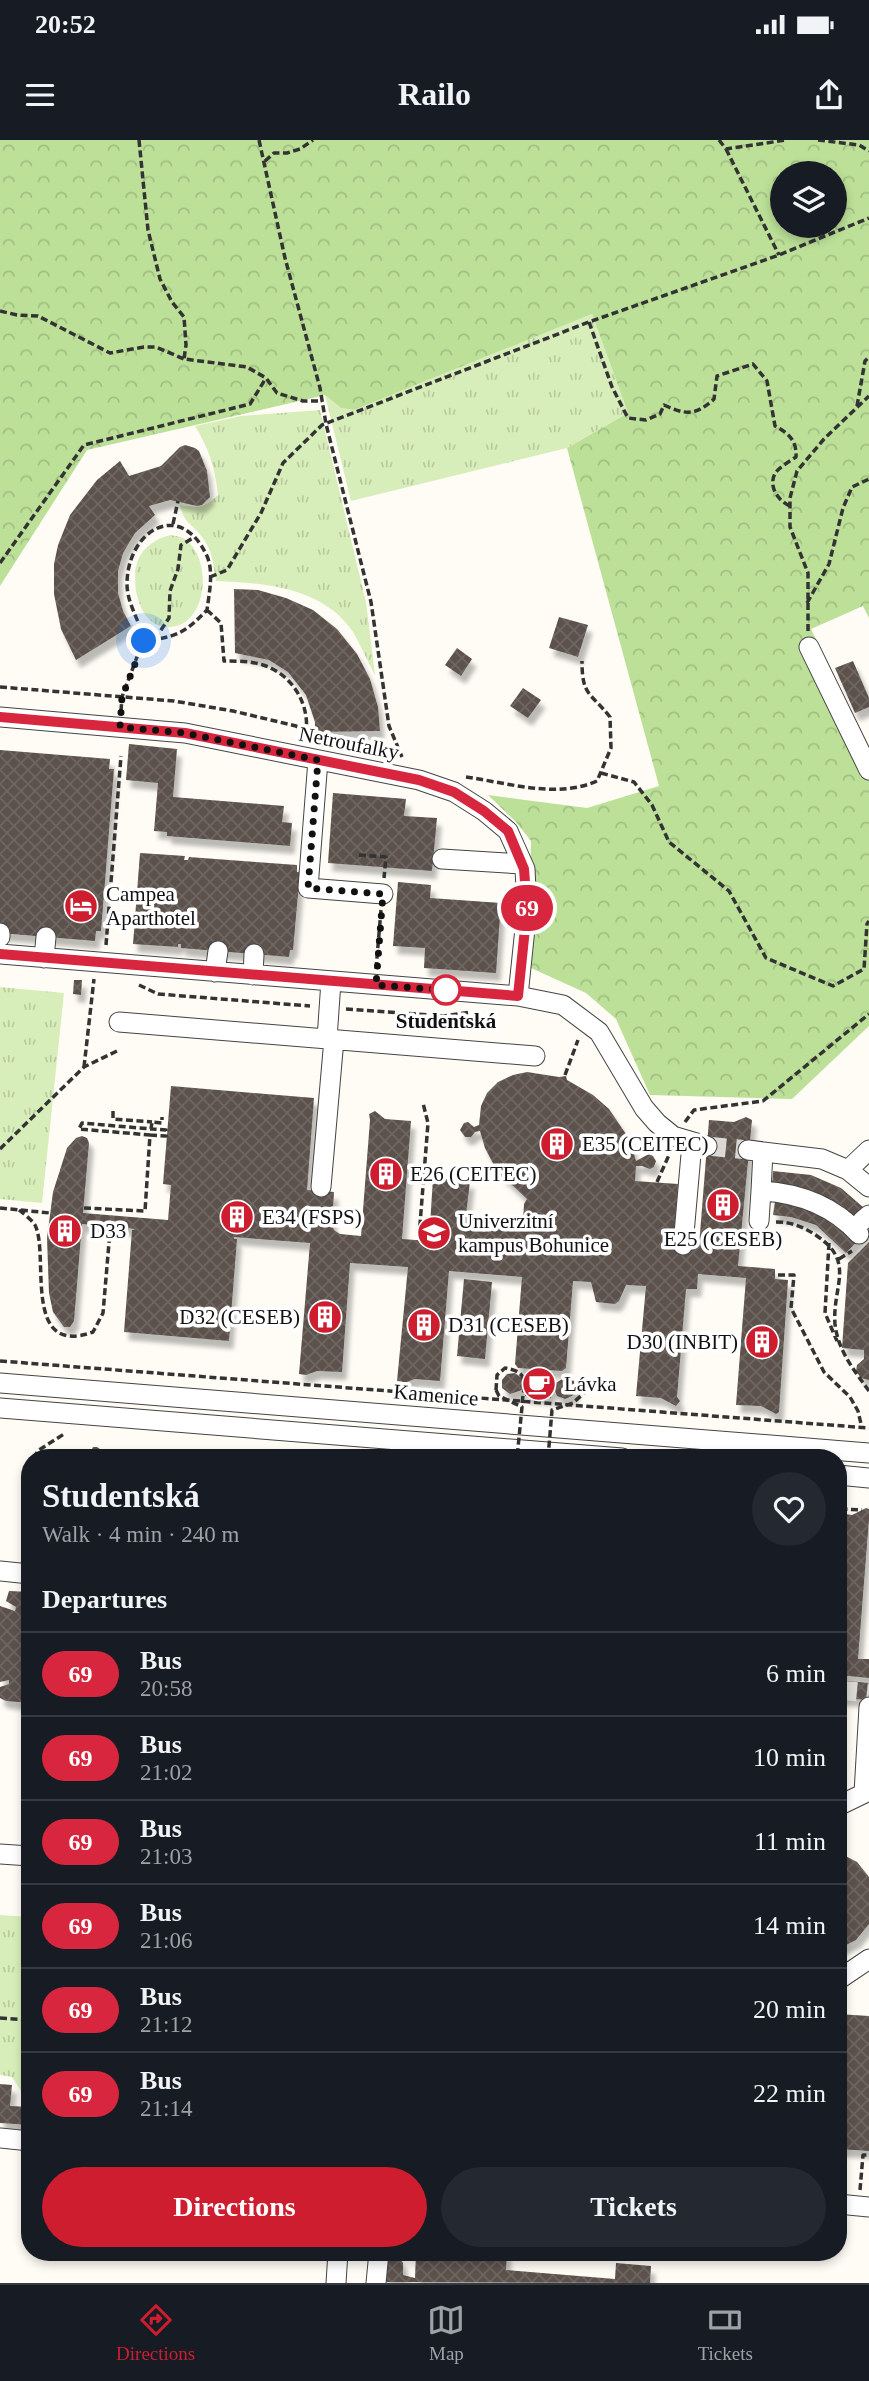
<!DOCTYPE html>
<meta charset="utf-8">
<style>
:root{--surface:#171b24;--page:#242831;--text:#f1f3f6;--muted:#9ea1a6;--line:#363941;--accent:#cd1d2f}
body{margin:0;font-family:"Times New Roman",serif;background:var(--page);color:var(--text);height:100vh;display:flex;flex-direction:column;font-size:26px;white-space:nowrap}
*{box-sizing:border-box;margin:0}
p{font-size:23px;color:var(--muted)}
.icon{flex:none;width:38px;height:38px;fill:none;stroke:currentColor;stroke-width:2;stroke-linecap:round;stroke-linejoin:round}
.map{position:relative;flex:1;overflow:hidden}
.sheet{position:absolute;left:21px;top:1309px;width:826px;height:812px;display:flex;flex-direction:column;background:var(--surface);border-radius:28px;box-shadow:0 4px 10px #0003}
.sheet>*{flex:none}
.badge{padding:0 14px;border-radius:23px;font-size:24px;line-height:46px}
.tools{position:absolute;left:770px;top:21px;display:grid;gap:14px}
.tools a{display:grid;place-items:center;width:77px;height:77px;border-radius:50%;background:var(--surface);box-shadow:0 4px 10px #0003;font-size:35px}
.you{position:absolute;width:35px;height:35px;margin:-18px;border:5px solid #fff;border-radius:50%;background:#1a73e8;box-shadow:0 0 0 10px #1a73e833}
.map>.badge{position:absolute;translate:-50% -50%;box-shadow:0 0 0 4px #fff}
h2{padding:0 21px;font-size:26px;line-height:63px}
.round{display:grid;place-items:center;flex:none;width:74px;height:74px;border-radius:37px;background:var(--page)}
.overview{display:flex;align-items:center;justify-content:space-between;height:119px;padding:0 21px}
h1{font-size:33px;font-weight:700;line-height:52px}
.button{display:flex;gap:14px;margin-top:auto;padding:14px 21px}
.button a{flex:1;height:80px;border-radius:42px;background:var(--accent);color:#fff;font-size:28px;font-weight:700;line-height:80px;text-align:center}
.button a+a{background:var(--page);color:var(--text)}
ul{padding:0;list-style:none}
li{display:flex;align-items:center;gap:21px;height:84px;padding:0 21px;border-top:2px solid var(--line)}
li div{flex:1}
li b{display:block;font-size:26px}
li em{font-style:normal}
li .badge{min-width:77px;font-weight:700;text-align:center}
.status{display:flex;justify-content:space-between;align-items:center;height:49px;padding:0 35px;background:var(--surface);direction:ltr}
.status svg{height:19px;fill:currentColor}
header{display:flex;justify-content:space-between;align-items:center;height:91px;padding:0 21px;background:var(--surface);font-size:32px;font-weight:700}
.menu{display:flex;justify-content:space-around;align-items:center;height:98px;border-top:2px solid var(--line);background:var(--surface);font-size:19px;color:var(--muted)}
.menu a{display:grid;justify-items:center;gap:4px}
.menu .current{color:var(--accent)}
.map>svg:first-child{display:block}
.grass{fill:url(#grass-tufts)}
.forest{fill:url(#forest-crowns);fill-rule:evenodd}
.building{fill:url(#building-cross-hatch);filter:url(#shadow)}
.lines{fill:none;stroke-linecap:round;stroke-linejoin:round}
.minor-tunnel{stroke:#dbd9d3;stroke-width:19;stroke-dasharray:19 10;stroke-linecap:butt}
.minor-casing{stroke:#444;stroke-width:21}
.path{stroke:#333;stroke-width:3.5;stroke-dasharray:7 3.5;stroke-linecap:butt}
.minor{stroke:#fff;stroke-width:19}
.path-bridge{stroke:#333;stroke-width:3.5;stroke-dasharray:7 3.5;stroke-linecap:butt}
.line-casing{stroke:#fff;stroke-width:16}
.line{stroke:#d7263d;stroke-width:10}
.walk{stroke:#111;stroke-width:7;stroke-dasharray:0 12.6}
.stop-dot{fill:#fff;stroke:#d7263d;stroke-width:3.5}
.labels{text-anchor:middle;dominant-baseline:central;stroke-width:7;stroke-linejoin:round;paint-order:stroke}
.street-label{font-size:21px;fill:#111;stroke:#fff}
.poi-label{font-size:21px;fill:#111;stroke:#fff;text-anchor:start}
.stop-label{font-size:21px;font-weight:bold;fill:#111;stroke:#fff}
</style>
<div class="status"><b>20:52</b><svg viewBox="0 0 49 12"><path d="M0 12V9h3v3zM5 12V6h3v6zM10 12V3h3v9zM15 12V0h3v12zM26 1h20v11H26zM47 4h2v5h-2z"/></svg></div>
<header><svg class="icon" aria-label="menu" viewBox="0 0 24 24"><path d="M4 6h16M4 12h16M4 18h16"/></svg>Railo<svg class="icon" aria-label="share" viewBox="0 0 24 24"><path d="M12 15V3M7 8l5-5 5 5M5 13v7h14v-7"/></svg></header>
<div class="map">
<svg width="869" height="2143" viewBox="0 0 869 2143">
<defs>
<pattern id="grass-tufts" width="24" height="20" patternUnits="userSpaceOnUse" patternTransform="scale(1.75)"><rect width="24" height="20" fill="#d8eeba"/><path d="M3 7l-1-3M5 7V3M7 7l1-3M15 17l-1-3M17 17v-4M19 17l1-3" fill="none" stroke="#b8cb9f"/></pattern>
<pattern id="forest-crowns" width="20" height="18" patternUnits="userSpaceOnUse" patternTransform="scale(1.75)"><rect width="20" height="18" fill="#bce098"/><path d="M2 6a3 3 0 1 1 6 0M12 15a3 3 0 1 1 6 0" fill="none" stroke="#a1bf82"/></pattern>
<pattern id="building-cross-hatch" width="8" height="8" patternUnits="userSpaceOnUse" patternTransform="scale(1.75)"><rect width="8" height="8" fill="#5b514c"/><path d="M0 0l8 8M0 8l8-8" fill="none" stroke="#6e6662"/></pattern>
<filter id="shadow"><feDropShadow dx="4.5" dy="8" stdDeviation="2" flood-color="#0004"/></filter>
</defs>
<rect width="100%" height="100%" fill="#fffcf5"/>
<path class="grass" d="M592 174 628 273 567 308 351 361 325 255 341 268 354 270Z
M320 270 366 462 375 535C368 522 360 504 353 492 323 447 264 443 216 441 213 424 213 411 202 397 192 383 184 384 180 365 199 368 205 368 218 355 215 328 209 309 195 286L241 276Z
M171 395C176 396 183 397 186 400 214 421 207 491 165 487 138 484 130 441 138 420 144 406 157 398 171 395Z
M0 847 64 853 42 1063 0 1059Z
M0 1775 30 1777V1965L12 1937 0 1935Z"/>
<path class="forest" d="M0 0H869V478L863 466 811 489 866 606H869V886L792 959 650 955 616 879 586 853 531 828 529 780 531 701 516 682 488 655 587 668 659 646 567 308 628 273 592 174 354 270 341 268 325 255 87 310 0 446ZM782 33H835V86H782Z"/>
<path class="building" d="M185 305 195 308 199 311 207 331 210 357 202 365 197 366 170 360 149 366 155 375 135 393 123 413 118 431V453L123 471 131 486 76 520 61 489 54 454V424L58 405 70 375 97 340 120 321 129 336 161 326 180 307Z
M234 449 258 450 286 458 313 470 337 489 357 514 370 539 378 567 380 591 315 592V582L306 555 288 532 269 520 235 513Z
M559 477 588 485 578 517 549 508Z
M457 508 472 519 461 536 445 525Z
M853 521 869 558V567L855 573 835 528Z
M523 548 541 560 528 578 510 566Z
M129 604 177 609 173 657 284 666 282 682 292 683 290 706 167 696V692L154 691 158 643 126 640Z
M0 610 110 619 109 629H114L101 791H96L95 801 0 793Z
M333 653 406 659 404 676 437 678 432 731 328 723Z
M140 713 185 716 184 720H188L189 717 297 725V732H300L293 810H290L289 817 181 808V804H178V807L133 804Z
M398 742 431 745 430 758 501 763 496 833 424 828 425 808 393 806Z
M74 840H82L81 855 73 854Z
M527 932 559 937 566 936 567 940 593 955 609 969 630 1000 636 1021 649 1014 653 1016 656 1021 654 1027 650 1029 642 1026H636L635 1041 678 1044 673 1105 699 1106 709 980 734 982 746 977 752 980 738 1126 775 1129V1139L788 1140 779 1272 776 1274 761 1266 736 1265 746 1138 698 1134 697 1149H686L677 1257 680 1261 676 1266 661 1258 636 1256 646 1146 626 1145 619 1161 615 1164 596 1162 591 1142 573 1141 566 1228 562 1231 548 1230 547 1233 553 1234 552 1243H556L565 1237 574 1241 575 1252 572 1256 565 1259 557 1256 555 1251H551V1258L525 1256V1249L510 1254 502 1248V1240L507 1234 515 1233 526 1241 527 1231 532 1232V1229L518 1228 515 1224 522 1137 449 1131 440 1241 415 1239 404 1243 397 1241 408 1127 350 1123 342 1232 317 1231 306 1235 299 1234 310 1103 234 1097V1099H237L229 1201 124 1192 132 1090 136 1089 82 1084 74 1181 70 1187H64L53 1172 49 1153 47 1098 53 1052 67 1008 76 998 82 996 87 998 89 1003 83 1073 168 1080 171 1045 163 1044 171 946 314 958 307 1050 334 1052 332 1084 334 1090 340 1094 361 1096 370 980 369 974 375 971 385 979 411 981 402 1099 429 1101 433 1038 470 1041 466 1075 523 1080 524 1064 527 1059 497 1031 485 1008 480 991 475 992 471 997H465L460 990 464 983 468 982 474 987 479 985 481 966 487 953 498 942 513 935Z
M773 1031 811 1035 841 1048 864 1068 856 1076 869 1089 846 1113 816 1085 791 1077 773 1075 775 1062H771Z
M869 1102V1240L861 1238 856 1231 857 1225 864 1219V1210L842 1208 848 1123Z
M464 1139 492 1142 485 1219 457 1216Z
M93 1307H97L107 1314 132 1316 131 1318H92L90 1313Z
M866 1368 869 1369V1379L858 1519H869V1538L838 1535V1373L852 1375Z
M9 1451 30 1452V1563L6 1561 0 1558V1547L9 1544V1540L0 1542V1466L15 1471 16 1467 6 1461Z
M838 1540 869 1543V1560L838 1558Z
M838 1712 857 1722 869 1737V1784L856 1800 838 1809Z
M838 1874 869 1876V2011L838 2009Z
M0 1944 12 1945 10 1966 30 1967V1985L0 1983Z
M416 2112H507L506 2130 615 2139 616 2123 651 2126 650 2143 383 2142 385 2119 397 2115 403 2123V2135L415 2138Z"/>
<g class="lines">
<path class="minor-tunnel" d="M707 1006 748 1010
M838 1550 869 1553"/>
<g class="minor-casing">
<path id="minor" d="M809 507 869 630
M0 577 185 593 419 640 454 652 484 671 508 691 525 729 527 769 518 856
M318 620 308 748 383 754
M442 719 522 724
M0 797V793
M0 814 518 856 563 865 599 892 644 968 657 983 673 996 707 1006
M44 818 46 797
M215 832 218 811
M253 835 254 814
M119 882 535 916
M327 899 331 841
M748 1010 822 1019 848 1030 869 1047
M763 1012 761 1051C799 1053 833 1066 859 1094
M848 1030 869 1010
M321 1047 334 899
M759 1081 761 1051
M862 1081 869 1075
M683 1105 692 1003
M0 1243 869 1313
M0 1268 622 1318
M838 1335 869 1338
M0 1431 30 1434
M864 1653 869 1567
M838 1666 869 1651
M0 1714 30 1716
M838 1840 869 1819
M0 1998 30 2001
M838 2064 869 2067
M336 2143 338 2112
M376 2143 379 2112"/>
</g>
<path class="path" d="M139 0 148 90 160 139 172 162 184 177 186 205 184 219 247 227 266 238 277 253 303 261H322
M259 0 285 118 320 248 326 284 371 462 389 586 402 617
M719 0 726 9 786 0
M818 0 859 5 869 11
M726 9 779 115
M265 21 274 13H287L300 9 313 0
M0 171 17 175 38 176 110 213 144 207H156L184 219
M589 182 612 247 628 278 646 280 660 274 664 265C686 275 695 276 714 259L717 236 753 224 767 241 775 286C788 293 797 300 796 317 790 321 780 327 776 332 767 345 778 361 790 366
M857 266 865 221 869 217
M173 384 178 361
M0 423 84 305 250 264 266 238
M210 437 227 430 261 373 283 323 322 285 589 182 779 115 869 78
M807 463 829 424 843 368 852 347 869 339
M207 470 221 483 224 521C236 521 251 521 263 525 292 534 310 564 306 593
M808 491V433L790 387V358L797 331 824 299 869 256
M155 499 169 478 170 451 178 429 181 405 193 398
M0 547 174 561 233 571 296 586 316 600
M121 571 122 557 143 501C141 481 127 465 127 444 127 391 180 358 207 416 214 432 209 454 207 470 184 494 176 497 143 501
M601 633 634 642 652 665 669 702 729 751 766 818 833 846 864 829 867 784 869 781
M466 637C509 643 557 659 597 641L611 608 610 577C590 552 582 556 582 521
M359 715 386 717 384 738
M106 805 121 616
M376 829 381 770
M139 845 158 854 310 866
M346 869 444 876 471 872
M84 927 94 839
M565 935 578 900
M113 971V979L152 982
M685 982 694 970 763 961 869 874
M150 995 166 996V990L152 989
M0 1009 84 927 117 911
M657 1042 669 1015
M0 1068 50 1073
M84 1068 145 1071 150 995 79 989 82 983 151 989 152 982 162 983V977
M19 1070C24 1074 32 1080 35 1085 50 1115 21 1218 93 1192L103 1173 110 1091
M776 1082C792 1082 804 1087 817 1096 856 1122 832 1147 835 1184 838 1211 854 1230 869 1251
M419 1097 428 983 423 963
M829 1103 825 1173 837 1201
M839 1119 852 1111
M778 1135H794L791 1168 824 1232 850 1257 858 1271 862 1288
M0 1221 869 1288
M496 1250 497 1235 505 1228C514 1230 522 1231 524 1241
M522 1263 524 1249
M33 1318 39 1310 64 1294
M28 1325 30 1322
M841 1358V1369L862 1370
M0 1878 30 1880
M860 2050 863 2015H869"/>
<use href="#minor" class="minor"/>
<path class="path-bridge" d="M496 1250 499 1256 522 1267 517 1318
M548 1318 552 1270 573 1263 585 1252"/>
</g>
<g class="lines">
<g class="line-casing">
<path id="line" d="M0 577 185 593 419 640 454 652 484 671 508 691 524 729 527 769 518 856 0 814"/>
</g>
<use href="#line" class="line"/>
<path class="walk" d="M144 501 122 557 120 587 185 593 318 620 308 748 383 754 376 845 446 850"/>
</g>
<defs>
<g id="hotel-disc" transform="scale(1.75)"><circle r="9.5" fill="#cd1d2f" stroke="#fff"/><path d="M-6-4.5h1.5V1H6V5H4.5V3h-9V5H-6ZM-4 0a1.8 1.8 0 1 1 3.6 0ZM.5 0V-2.5h3Q6-2.5 6 0Z" fill="#fff"/></g>
<g id="building-disc" transform="scale(1.75)"><circle r="9.5" fill="#cd1d2f" stroke="#fff"/><path d="M-4-6H4V6H1V3H-1V6H-4ZM-2.5-4.3h1.7v1.8h-1.7ZM.8-4.3h1.7v1.8H.8ZM-2.5-1h1.7V.8h-1.7ZM.8-1h1.7V.8H.8Z" fill="#fff"/></g>
<g id="university-disc" transform="scale(1.75)"><circle r="9.5" fill="#cd1d2f" stroke="#fff"/><path d="M0-5L7-2L0 1L-7-2ZM-4 1L0 2.5L4 1V4Q0 6-4 4Z" fill="#fff"/></g>
<g id="cafe-disc" transform="scale(1.75)"><circle r="9.5" fill="#cd1d2f" stroke="#fff"/><path d="M-5.5-4.5H6V0H3Q3 3.5 0 3.5H-2.5Q-5.5 3.5-5.5 0ZM3-3.2v2h1.7v-2ZM-6 4.5H4V6H-6Z" fill="#fff"/></g>
</defs>
<g fill-rule="evenodd">
<use href="#hotel-disc" x="81" y="766"/>
<use href="#building-disc" x="557" y="1004"/>
<use href="#building-disc" x="386" y="1034"/>
<use href="#building-disc" x="723" y="1065"/>
<use href="#building-disc" x="237" y="1077"/>
<use href="#building-disc" x="65" y="1091"/>
<use href="#university-disc" x="434" y="1093"/>
<use href="#building-disc" x="325" y="1177"/>
<use href="#building-disc" x="424" y="1185"/>
<use href="#building-disc" x="762" y="1202"/>
<use href="#cafe-disc" x="539" y="1244"/>
</g>
<circle class="stop-dot" cx="446" cy="850" r="14"/>
<g class="labels">
<g class="street-label">
<text transform="translate(349 603) rotate(11)">Netroufalky</text>
<text transform="translate(436 1255) rotate(5)">Kamenice</text>
</g>
<g class="poi-label">
<text x="106" y="754">Campea<tspan x="106" dy="24">Aparthotel</tspan></text>
<text x="582" y="1004">E35 (CEITEC)</text>
<text x="410" y="1034">E26 (CEITEC)</text>
<text x="262" y="1077">E34 (FSPS)</text>
<text x="458" y="1081">Univerzitní<tspan x="458" dy="24">kampus Bohunice</tspan></text>
<text x="90" y="1091">D33</text>
<text x="723" y="1099" text-anchor="middle">E25 (CESEB)</text>
<text x="300" y="1177" text-anchor="end">D32 (CESEB)</text>
<text x="448" y="1185">D31 (CESEB)</text>
<text x="738" y="1202" text-anchor="end">D30 (INBIT)</text>
<text x="564" y="1244">Lávka</text>
</g>
<g class="stop-label">
<text x="446" y="881">Studentská</text>
</g>
</g>
</svg>
<div class="tools">
<a><svg class="icon" aria-label="layers" viewBox="0 0 24 24"><path d="M12 4l9 5-9 5-9-5zM3 14l9 5 9-5"/></svg></a>
</div>
<div class="you" style="left:144px;top:501px"></div>
<b class="badge" style="left:527px;top:768px;background:#d7263d;color:#fff">69</b>
<section class="sheet">
<div class="overview"><div><h1>Studentská</h1><p>Walk · 4 min · 240 m</p></div><a class="round"><svg class="icon" aria-label="heart" viewBox="0 0 24 24"><path d="M12 20l-8-8c-3-5 5-10 8-4 3-6 11-1 8 4z"/></svg></a></div>
<h2>Departures</h2>
<ul>
<li><span class="badge" style="background:#d7263d;color:#fff">69</span><div><b>Bus</b><p>20:58</p></div><em>6 min</em></li>
<li><span class="badge" style="background:#d7263d;color:#fff">69</span><div><b>Bus</b><p>21:02</p></div><em>10 min</em></li>
<li><span class="badge" style="background:#d7263d;color:#fff">69</span><div><b>Bus</b><p>21:03</p></div><em>11 min</em></li>
<li><span class="badge" style="background:#d7263d;color:#fff">69</span><div><b>Bus</b><p>21:06</p></div><em>14 min</em></li>
<li><span class="badge" style="background:#d7263d;color:#fff">69</span><div><b>Bus</b><p>21:12</p></div><em>20 min</em></li>
<li><span class="badge" style="background:#d7263d;color:#fff">69</span><div><b>Bus</b><p>21:14</p></div><em>22 min</em></li>
</ul>
<div class="button"><a>Directions</a><a>Tickets</a></div>
</section>
</div>
<nav class="menu">
<a class="current"><svg class="icon" aria-label="directions" viewBox="0 0 24 24"><path d="M12 3l9 9-9 9-9-9zM9 14v-3h6M13 9l2 2-2 2"/></svg>Directions</a>
<a><svg class="icon" aria-label="map" viewBox="0 0 24 24"><path d="M3 6l6-2 6 2 6-2v14l-6 2-6-2-6 2zM9 4v14M15 6v14"/></svg>Map</a>
<a><svg class="icon" aria-label="tickets" viewBox="0 0 24 24"><path d="M3 7h18v10H3zM15 7v10"/></svg>Tickets</a>
</nav>
